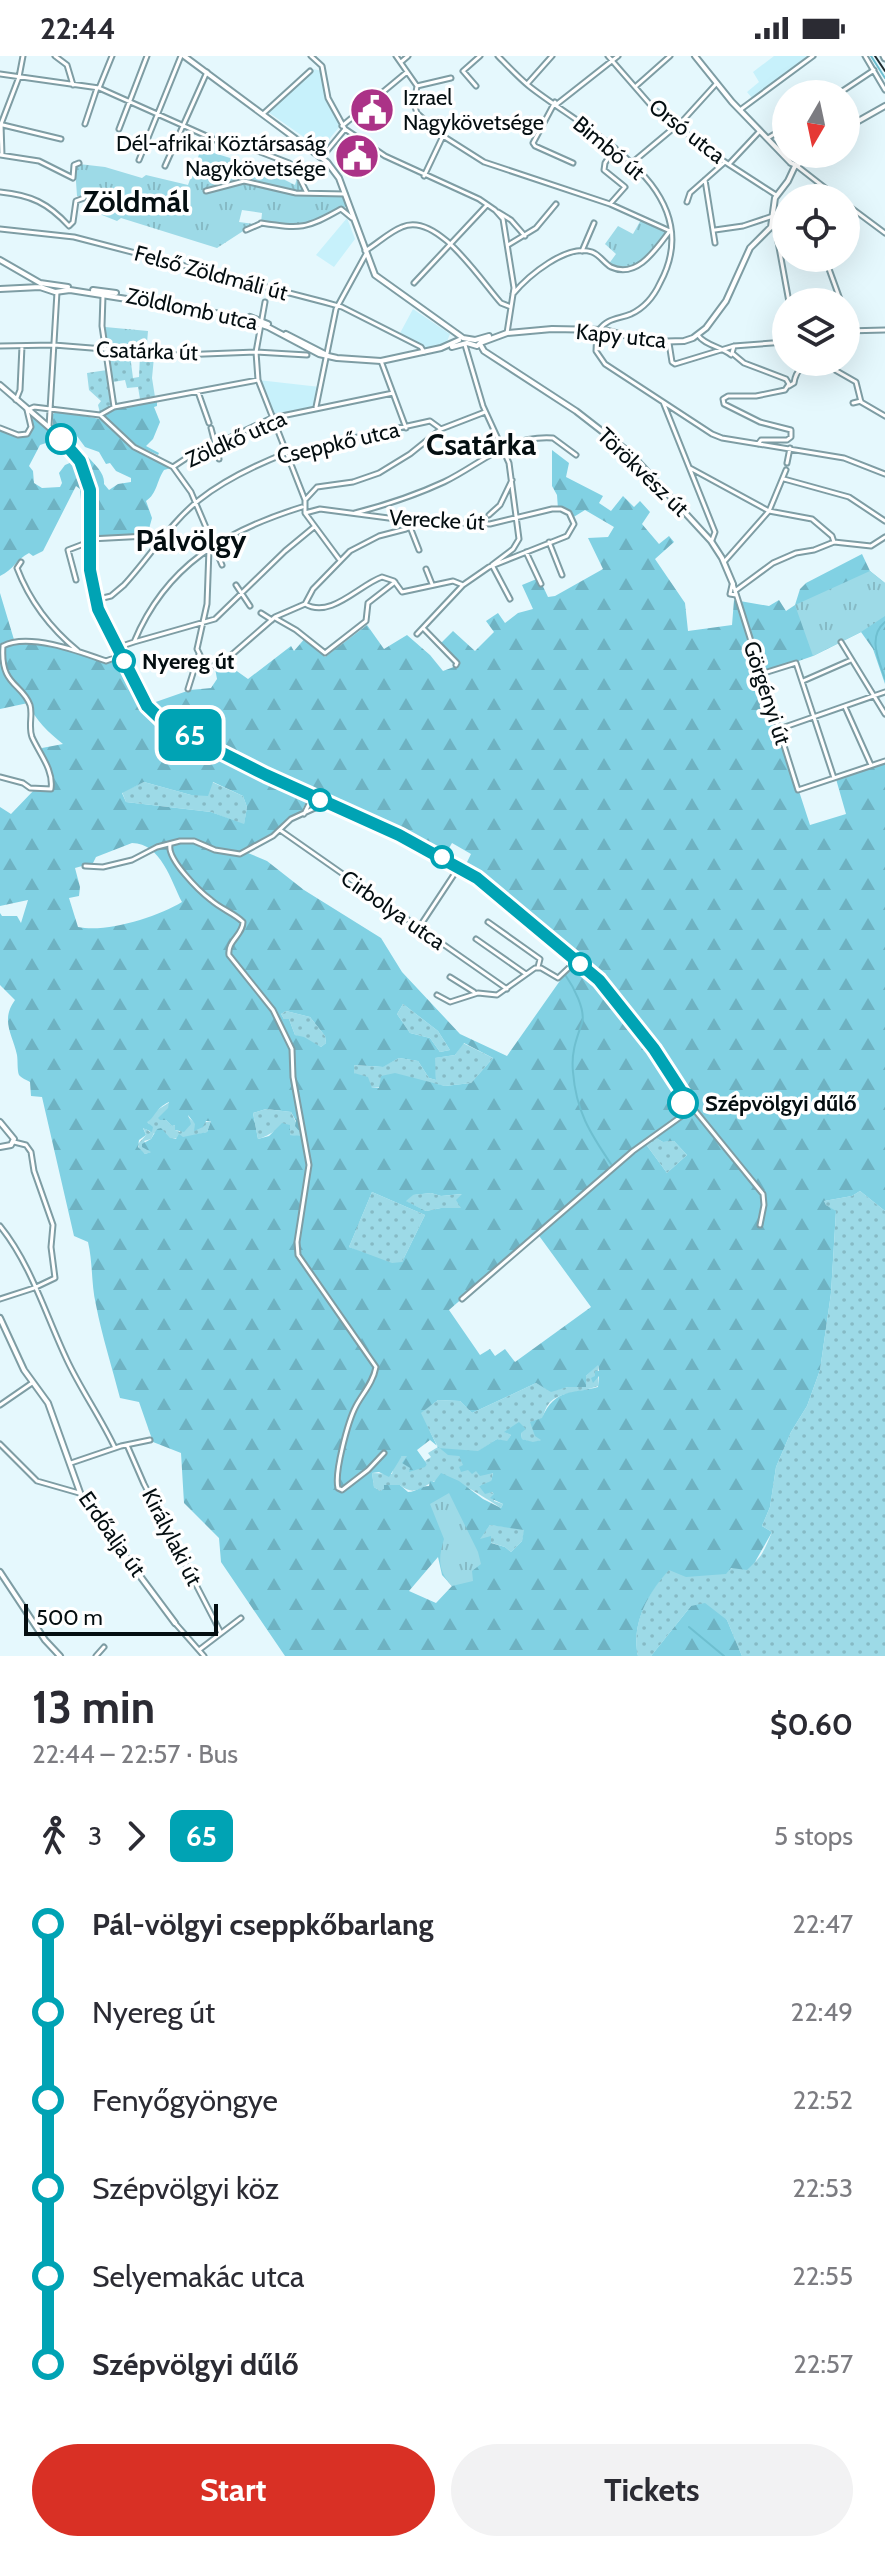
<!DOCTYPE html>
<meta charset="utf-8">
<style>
:root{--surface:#fff;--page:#f2f2f3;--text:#2b2b33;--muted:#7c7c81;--accent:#d93025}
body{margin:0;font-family:Cabin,sans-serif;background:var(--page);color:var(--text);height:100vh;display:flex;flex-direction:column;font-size:30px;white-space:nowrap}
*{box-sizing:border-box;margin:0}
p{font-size:26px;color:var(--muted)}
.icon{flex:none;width:44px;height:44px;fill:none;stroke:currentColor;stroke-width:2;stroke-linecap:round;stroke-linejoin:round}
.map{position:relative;height:1600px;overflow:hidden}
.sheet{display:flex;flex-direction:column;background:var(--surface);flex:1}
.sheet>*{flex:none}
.badge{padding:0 16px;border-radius:12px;font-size:28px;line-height:52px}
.needle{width:52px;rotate:189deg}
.buttons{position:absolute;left:772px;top:24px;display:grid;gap:16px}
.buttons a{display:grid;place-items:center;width:88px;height:88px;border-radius:50%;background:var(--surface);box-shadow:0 8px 32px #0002;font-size:40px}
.scale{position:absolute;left:24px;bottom:20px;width:194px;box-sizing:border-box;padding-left:8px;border:4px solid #040e11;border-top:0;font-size:22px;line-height:28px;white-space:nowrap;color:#040e11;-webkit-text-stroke:6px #fff;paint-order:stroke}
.map>.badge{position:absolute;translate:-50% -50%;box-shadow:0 0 0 4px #fff}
.legs{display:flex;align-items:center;gap:12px;height:88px;padding:0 32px;font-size:26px}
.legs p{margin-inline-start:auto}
.headline{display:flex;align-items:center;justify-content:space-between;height:136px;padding:0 32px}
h1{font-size:44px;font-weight:700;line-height:60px}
.action{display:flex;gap:16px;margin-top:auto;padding:16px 32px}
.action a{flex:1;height:92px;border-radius:48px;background:var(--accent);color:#fff;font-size:32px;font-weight:700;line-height:92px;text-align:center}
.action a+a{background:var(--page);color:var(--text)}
ul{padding:0 32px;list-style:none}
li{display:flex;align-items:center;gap:28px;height:88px;font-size:30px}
li i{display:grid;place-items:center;width:12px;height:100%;margin:0 10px;background:currentColor}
li i::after{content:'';width:20px;height:20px;margin:-10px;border:6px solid;border-radius:50%;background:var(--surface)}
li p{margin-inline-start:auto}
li:first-child i{background:linear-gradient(#0000 50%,currentColor 0)}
li:last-child i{background:linear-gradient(currentColor 50%,#0000 0)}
.status{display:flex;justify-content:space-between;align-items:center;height:56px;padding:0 40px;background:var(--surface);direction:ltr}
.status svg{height:22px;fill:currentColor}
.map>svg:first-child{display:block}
.built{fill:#c7f1fb}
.grass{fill:url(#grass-dots)}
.forest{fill:url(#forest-firs);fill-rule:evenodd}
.park{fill:url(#park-tufts)}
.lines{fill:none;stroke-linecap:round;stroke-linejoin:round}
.stream{stroke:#6ebfd0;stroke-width:2}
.minor-casing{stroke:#7e9da4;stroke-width:7}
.tertiary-casing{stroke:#7e9da4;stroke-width:8}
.secondary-casing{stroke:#7e9da4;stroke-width:9}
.minor{stroke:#fff;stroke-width:3}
.tertiary{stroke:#fff;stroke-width:4}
.secondary{stroke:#fff;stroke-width:5}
.tram{stroke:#1f2a2e;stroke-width:2}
.line-1-casing{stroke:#fff;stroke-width:18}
.line-1{stroke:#00a3b4;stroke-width:12}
.stop-1-dot{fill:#fff;stroke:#00a3b4;stroke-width:4}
.labels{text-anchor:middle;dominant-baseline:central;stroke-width:7;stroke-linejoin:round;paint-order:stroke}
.poi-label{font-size:22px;fill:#040e11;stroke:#fff;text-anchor:start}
.street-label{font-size:22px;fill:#040e11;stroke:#fff}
.stop-label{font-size:22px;font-weight:bold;fill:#040e11;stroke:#fff;text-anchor:start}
.district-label{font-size:30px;font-weight:bold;fill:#040e11;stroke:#fff}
</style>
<div class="status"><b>22:44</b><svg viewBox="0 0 49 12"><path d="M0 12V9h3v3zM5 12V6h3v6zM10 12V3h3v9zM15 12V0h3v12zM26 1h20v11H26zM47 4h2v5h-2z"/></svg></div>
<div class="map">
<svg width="885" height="1600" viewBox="0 0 885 1600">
<defs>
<pattern id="grass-dots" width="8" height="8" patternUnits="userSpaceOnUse" patternTransform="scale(2)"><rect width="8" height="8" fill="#9ddae7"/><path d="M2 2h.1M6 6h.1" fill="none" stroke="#86bac5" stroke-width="1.8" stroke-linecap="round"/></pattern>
<pattern id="forest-firs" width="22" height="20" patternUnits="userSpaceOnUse" patternTransform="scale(2)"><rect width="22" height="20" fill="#81d1e3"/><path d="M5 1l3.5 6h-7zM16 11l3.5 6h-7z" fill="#6eb2c2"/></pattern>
<pattern id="park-tufts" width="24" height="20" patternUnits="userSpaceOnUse" patternTransform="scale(2)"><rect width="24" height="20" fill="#9ddae7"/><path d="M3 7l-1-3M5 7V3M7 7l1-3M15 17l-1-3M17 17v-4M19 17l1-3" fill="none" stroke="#86bac5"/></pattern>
</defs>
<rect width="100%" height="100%" fill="#e5f8fd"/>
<path class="built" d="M774 0H808L752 42 747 36 759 26 753 16Z
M313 13 322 15 330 51 340 70 321 93 268 56Z
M347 162 355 183 334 211 316 199Z
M413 253 450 278 446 288 427 292 399 279Z
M258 324 320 331 316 351 272 362Z"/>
<path class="grass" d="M108 297 130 299 133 322 139 321 140 299 154 301 152 322 155 341 140 343 138 331 127 332 125 324 113 326Z
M107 314 111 350 100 357 98 349 101 345 89 334 87 317Z
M144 726 191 739 212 726 243 740 247 751 244 769 211 756 126 746 122 736Z
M403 948 438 975 450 994 440 996 430 982 410 977 397 958Z
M286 955 310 961 325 980 326 987 321 991 295 979 289 963H284L281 958Z
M463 987 493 1002 471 1027 445 1030 430 1027 372 1032 354 1017V1009L382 1011 399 1002 418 1005 429 1022 436 1024 434 1002 455 999Z
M170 1046 166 1064 172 1070 175 1069V1074L180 1076 186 1059 196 1068 211 1065 207 1076 189 1081 170 1083 154 1077 151 1083 144 1085 152 1096 145 1098 139 1094 138 1088 146 1079 143 1071 150 1076 149 1067 130 1063V1060L135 1058 146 1061Z
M266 1053 291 1056 303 1081 290 1079V1069C274 1073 272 1079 258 1083L253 1057Z
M654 1081 663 1086 674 1085 687 1099 667 1117 645 1087Z
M860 1135 885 1155V1600H742L727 1564 691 1550 651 1600H638C631 1568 648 1536 669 1513 689 1513 744 1517 757 1504 764 1497 768 1485 772 1476L762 1470 770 1451 776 1411 791 1376 807 1350 820 1314 831 1237 836 1156 826 1149 824 1145 852 1140Z
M372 1136 425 1159 402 1206 408 1225 400 1227 393 1217C383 1219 376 1222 371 1210L384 1207 349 1191Z
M431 1137 441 1140 463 1138 461 1152H441L426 1155 405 1145 412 1139Z
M598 1308V1330C560 1343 542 1331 541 1384L533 1387 522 1383 521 1377 505 1376 511 1379 507 1386 497 1383 479 1395 459 1400 468 1414 493 1416 491 1426 479 1430 495 1438 494 1445 503 1448 501 1452C492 1446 453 1421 445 1422 426 1424 418 1444 400 1429L380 1435 374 1431 372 1417 392 1418 394 1410 402 1400H407L410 1412 416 1413 427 1408 425 1405 431 1401 428 1397 438 1391 420 1357 438 1344 460 1345 472 1357 536 1327 551 1335 568 1331H586V1320Z
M490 1469 525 1473 522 1485 511 1496 505 1491 479 1483Z
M477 1530 487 1541 523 1556 512 1566V1571L496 1556 492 1563 489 1562 477 1544 474 1533Z"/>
<path class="forest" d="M157 346V350L154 351 160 366 153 383 146 390 159 397 158 399 136 389 104 361 113 353Z
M57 355 100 363 133 392 158 402 171 412 164 414C157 424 157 438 146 445L152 462 147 480 89 483 90 446 81 444 80 433 76 430 43 495 33 500 29 497C17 503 13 514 0 520V373L26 380 33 373 32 357 54 376 49 386 40 389 29 410 33 415 34 427 42 432 60 431 62 427 59 417 65 409 72 406 79 411 88 401C95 409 105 417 104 428L109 434 118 428 131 426V422L116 415 110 407 106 408 99 396 85 391 74 376 65 384 53 371V358Z
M552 394 569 407 566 421 603 440 599 447 611 455 623 440 634 451 640 445 650 456 642 468 659 488 669 480 674 486 655 503 685 547 688 575 732 569 734 544 769 550 779 544 786 555 795 549 800 533 806 527 862 498 870 515 885 527V628L873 593 861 576 813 600 761 618 810 769 846 758 836 723 885 708V1155L860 1135 852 1140 824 1145 826 1149 836 1155 831 1237 820 1314 807 1350 791 1376 776 1411 770 1451 762 1470 772 1476 755 1506 747 1514 731 1512 726 1518 686 1521 669 1514C648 1537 631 1568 638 1600H285L221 1506 219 1482 184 1447 181 1397 153 1386 139 1346 120 1342C112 1311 102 1280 96 1249 91 1228 93 1207 88 1186L74 1180 42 1041 31 1040 30 1026C27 1024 21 1022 19 1019 17 1014 18 1005 17 999 13 979 0 965 15 944L0 929V857L2 860H17L21 867 28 844 0 850V751L11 758 35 733H51C52 719 40 705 42 692L63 688C49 677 35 664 28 647L0 653V537L15 587 52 589 104 605 113 604 119 591 127 613 147 649 190 634 211 632 217 623 215 612 224 606 248 623 291 590 294 595 306 581 325 601 367 569 384 593 407 579 430 599 443 615 459 609 440 588 453 575 475 595 494 576 486 565 498 557 505 567 518 557 533 553 522 529 539 522 548 541 555 540 603 513 588 482 608 481 614 471 585 454 572 462 568 455 558 453 557 439 552 430ZM144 726 191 739 208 740 213 726 243 740 247 751 244 768 211 756 126 746 122 737ZM312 738 444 801 452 787 471 798 464 812 480 820 580 905 564 919 507 1000 460 978 402 916 381 882 304 834 267 805 248 797 276 781 290 766 305 759 303 752ZM132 787C161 787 171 825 182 846 157 861 107 877 78 871L69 842 79 840 80 831 75 812 93 807 96 801ZM403 948 438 975 450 994 440 996 430 982 410 977 397 958ZM286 955 310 961 325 980 326 987 321 991 304 981 295 979 289 963H284L281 958ZM464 987 493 1002 471 1027 445 1030 395 1017 381 1020 379 1032H372L368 1021 354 1017V1009L383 1011 399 1002 418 1005 429 1022 436 1024 435 1002 455 999ZM169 1046 168 1052 158 1062 160 1064H166L172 1070 175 1069V1074L184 1076 191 1068 188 1059 195 1068 194 1075 203 1071 206 1065H211L207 1076 183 1081 179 1078 176 1083 170 1082 161 1072 157 1073 151 1083 142 1088V1091L151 1096 145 1098 138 1091 139 1084 146 1079 143 1072 152 1076 153 1071 147 1066C156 1061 154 1053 169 1046ZM266 1053 291 1056 296 1065 295 1070 303 1080 290 1079V1069L282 1067 269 1080 258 1083 253 1057ZM654 1081 663 1086 674 1085 687 1099 667 1117 645 1087ZM372 1136 425 1159 402 1206 392 1207 349 1191ZM431 1137 441 1140 462 1138 456 1144 461 1152H441L426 1155 406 1145 413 1139ZM537 1177 591 1251 515 1306 505 1293 495 1300 490 1293 480 1299 449 1254ZM598 1309 599 1315H595V1320L591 1322 593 1327 599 1320 598 1331C572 1338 555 1332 542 1362L530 1366 535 1380 541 1384 533 1386 522 1383 521 1377 526 1373 519 1366 504 1376 511 1379 507 1385 497 1383 478 1395 438 1392 421 1357 438 1344 460 1345 472 1357 536 1327 551 1336 568 1331H586V1320ZM430 1384 448 1399 459 1400 463 1409 459 1411 461 1416 468 1414 472 1418 476 1415 480 1420 493 1417 491 1425 479 1430 485 1438 492 1436 494 1438 490 1442 503 1448 501 1452 483 1443 459 1425 441 1417 434 1426 430 1425 429 1430C420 1430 417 1436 408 1436L400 1429H384V1433L380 1435 374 1431 372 1417 379 1416 389 1421 402 1400H407L402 1407 410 1412 409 1416 425 1411 427 1408 417 1394ZM490 1469 524 1474 522 1485 511 1496 505 1491 491 1487V1480L480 1483ZM438 1501 442 1519 452 1530 436 1547 409 1535Z
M705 1547 727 1564 742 1600H651L691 1550Z"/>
<path class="park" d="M201 93 259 111 295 129 298 119 307 137 345 138 349 147C325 174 293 169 261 167L262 157 242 154 239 166 254 168 217 192 121 162 117 165 97 157 95 144 77 140 75 111 79 108 105 111 142 122 146 119 188 129Z
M642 162 670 175C649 199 642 217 608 209L616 198 605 188 618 170 633 178Z
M105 271 148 275 147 287 141 288 138 294 108 291Z
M870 515 885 527V560L861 576 813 600 795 549Z
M449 1437 478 1496 481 1508 472 1515 473 1525 452 1530C438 1515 438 1503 444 1483L430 1448Z"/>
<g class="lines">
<path class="stream" d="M871 0 885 22
M885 566C867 581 879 604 885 623
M566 920C573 930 586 954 582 967 576 984 571 997 573 1016 576 1055 590 1077 611 1108
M689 1571 724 1600"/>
<g class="minor-casing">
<path id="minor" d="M55 0 67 9 73 29
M311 0 322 10 328 42 345 73 385 100 479 143 495 154 503 163 514 232 507 277
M396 0 417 30 414 48 417 57 443 80 484 106 610 148 670 175
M498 0C508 10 518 21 529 30 587 76 711 133 660 227 654 240 644 252 631 258 619 263 607 262 599 274
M608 0 655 54 725 106 776 139
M865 0 885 34
M401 6 408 0
M0 18 99 32 220 86 242 89 289 107 294 111 307 137
M528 27 552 0
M417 30 451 22
M476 30 463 15 480 0
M635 31 670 0
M99 32 112 0
M838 38 874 14
M555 46 533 87 535 90 573 107
M557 48 618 0
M740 54 813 0
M264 57 310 15
M85 68 97 32
M3 69 61 83
M342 70 407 16
M677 71 716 28
M119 73 147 0
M768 82 786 71
M0 99 39 105 73 122 74 109 79 107
M2 99 1 68 19 21 23 0
M322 101 345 73
M139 104 181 0
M633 106 676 70
M729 108 759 76
M165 110 207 16
M797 110 838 142
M424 120 443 80
M705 124 715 187
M206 135 244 125 296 137 345 138
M0 136C31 139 48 147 69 170L73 166 76 145 84 142
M687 146 690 137 725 106
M610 148 625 131 604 114 605 107 615 92
M846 148 885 177
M498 156 511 164 525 180
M774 164 789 246
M261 167C301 173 306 173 341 153L352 162
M0 173 74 181 324 246 342 251 421 291 424 296
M246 174 260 168
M715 174 743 170 773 160
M508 189 536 172 556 148
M365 195C377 188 389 176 402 171 437 155 481 225 501 247L511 251
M582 195 594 167
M825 202 841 246
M414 227 487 149
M513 238C528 220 567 187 592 196 600 199 604 207 611 211 637 223 656 193 669 176
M103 240 102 270 114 351
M265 246 256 296 258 324 305 444V457L339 503
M846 260 852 275
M597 274 596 295 605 308 712 378 722 382 844 402 885 418
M846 275 885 274
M698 279C704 289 722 291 731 299
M669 287 672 306 675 308 734 290 786 286
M465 289 483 350 509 407 519 483 513 493 492 509 510 543
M0 290 54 289 179 299 256 296 307 299
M734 290 732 297 744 307 786 323 789 328 785 334 756 340H728L723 343 724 348 760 366 791 374V381L787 384H761L758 388
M381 305 406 372
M830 306 835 314 856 326 861 346 885 360
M789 330 794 327C796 313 803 310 816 306
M198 336 209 367
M16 344 20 334 22 290
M663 346 715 476 712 484
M853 347 861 345
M316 351 336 253 366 198
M100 359 114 351 258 324
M49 371 57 236
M0 372 18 379 27 378 31 371 27 354 34 351 100 359 134 391 173 411 191 436 222 509
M211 372 219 403
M787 407 790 392
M173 411 188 401 272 362 393 337
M690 412 769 455 812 463 832 480 834 486
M784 423 849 441 885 465
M305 444 317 431 353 426 379 417 410 398 441 373
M305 457 320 453 419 466 490 468 552 453H561L569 457 574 468 567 480 489 511 463 529 417 578
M355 457C386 449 416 439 444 426 483 407 507 379 553 382L576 399
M489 459 500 449 512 424
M419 466 406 473 379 480 350 495 313 533 305 548C331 563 359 529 382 521L394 525 402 536 453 525 463 529
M410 471 419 494
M90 483 147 480 160 487
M549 486 562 519
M209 493 207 548 197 593 202 603 210 610 220 609 275 561 305 548
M526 496 541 528
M21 506 17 512C30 546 50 572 78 595
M724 506 769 455 786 414
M426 513 432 528
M76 524 68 494 89 486
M733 528 798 734 885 705
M236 529 250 550
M732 529 730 538 736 539
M735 535 773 507 796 497 814 494 834 486 871 490 885 481
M95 544 111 540 124 529C149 502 170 467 199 444 224 424 256 409 286 397L430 365 441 373 485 356
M261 557 272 564
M275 562 296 574 325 597 366 565 368 547 395 526
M423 572 457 607 456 609
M134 586 215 563 285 495 314 471
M841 586 885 658
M3 590C28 576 81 596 106 605L114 602 116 590
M119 591 134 586C166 509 225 475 302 451
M761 618 796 607 834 722
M803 625 851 604
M188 633 199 598
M845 651 871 709
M779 673 885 636
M0 721 23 727 30 732 51 733C54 714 39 697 32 681 28 670 33 659 30 649 22 627 0 630 3 590
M304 758 313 740 399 779 477 822 577 904 608 933 654 993 693 1052 763 1138 764 1149 760 1169
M280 774 507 933
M170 789C167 803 199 835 211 844 221 853 234 857 243 866 243 879 227 885 229 899L273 954 292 993 293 1021 309 1109 297 1186 298 1199 376 1311C373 1327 363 1337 356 1350 348 1365 334 1417 338 1432L342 1434 368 1414 384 1397
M85 810 103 811 132 804 157 791 180 785H194L215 794 240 798 273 780 291 763 315 752 319 743
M488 866 540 903 538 911
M418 873 459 811
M476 883 526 918
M450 921 474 936
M437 939 450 946 478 937 497 939 535 912H541L558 922 577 904
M0 1170C31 1208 46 1260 67 1304 81 1334 101 1362 115 1392
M0 1243 34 1232 55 1222 51 1191 53 1169 34 1115 31 1096 26 1089 14 1086
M462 1243 633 1095 693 1052
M0 1349 32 1327
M0 1388 37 1425 79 1437
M127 1389 144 1428 221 1577
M71 1407 121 1390 150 1384
M175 1567 204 1600
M199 1594 241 1562
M96 1600 104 1591"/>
</g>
<g class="tertiary-casing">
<path id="tertiary" d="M184 0 327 106 339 122 375 219 463 282
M695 0 732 46 790 106
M846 72 885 50
M796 100 797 98
M791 107 798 110 802 98
M0 204 40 227 68 231
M0 233 40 231 55 236 70 234 234 260 268 271 319 298 337 302 381 305 441 292 459 284
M93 234 116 237
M250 261 268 268
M286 278 325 298
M463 282 475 284 489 280
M480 287 507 277 552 273 605 274 649 286 684 285 693 282 706 272 726 245 750 192 771 171 775 142 788 125 795 110
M480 288 484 295 576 355 630 397 711 485 722 502 733 528
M452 291 467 287 477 290 480 287
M0 329 58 379 82 409 90 439 89 502 95 544 105 571 120 594 127 614 147 650 167 669 313 740
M0 1066 14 1083 11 1089 0 1091
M0 1262 24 1314 48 1347 82 1442 175 1567
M0 1516 45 1584 60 1600"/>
</g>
<g class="secondary-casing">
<path id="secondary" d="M884 0 885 2"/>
</g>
<use href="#minor" class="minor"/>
<use href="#tertiary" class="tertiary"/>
<use href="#secondary" class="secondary"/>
<path class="tram" d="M875 0 885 15"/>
</g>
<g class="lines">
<g class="line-1-casing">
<path id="line-1" d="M61 383 80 405 90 434V514L98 553 147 650 167 669 266 719 399 779 477 822 599 924 654 993 678 1030 687 1044 683 1047"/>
</g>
<use href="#line-1" class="line-1"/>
</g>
<defs>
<g id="civic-disc" transform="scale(2.3)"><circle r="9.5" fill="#ab3287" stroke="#fff"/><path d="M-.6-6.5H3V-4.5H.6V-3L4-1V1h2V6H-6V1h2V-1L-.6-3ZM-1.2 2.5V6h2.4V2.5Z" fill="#fff"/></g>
</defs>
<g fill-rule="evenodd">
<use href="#civic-disc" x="372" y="54"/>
<use href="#civic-disc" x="357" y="100"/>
</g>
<g class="stop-1-dot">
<circle cx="61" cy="383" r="14"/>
<circle cx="124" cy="605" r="10"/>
<circle cx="320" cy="744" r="10"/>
<circle cx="442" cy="801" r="10"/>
<circle cx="580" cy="908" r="10"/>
<circle cx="683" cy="1047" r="14"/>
</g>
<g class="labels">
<g class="poi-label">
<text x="403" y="41">Izrael<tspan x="403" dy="25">Nagykövetsége</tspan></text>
<text x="326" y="87" text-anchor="end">Dél-afrikai Köztársaság<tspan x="326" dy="25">Nagykövetsége</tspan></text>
</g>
<g class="street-label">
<text transform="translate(687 75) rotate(38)">Orsó utca</text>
<text transform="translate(609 92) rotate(40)">Bimbó út</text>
<text transform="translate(211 217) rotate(15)">Felső Zöldmáli út</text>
<text transform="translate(192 253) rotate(12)">Zöldlomb utca</text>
<text transform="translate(621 280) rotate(6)">Kapy utca</text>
<text transform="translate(147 295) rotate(2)">Csatárka út</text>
<text transform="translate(236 383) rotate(-24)">Zöldkő utca</text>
<text transform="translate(338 387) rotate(-13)">Cseppkő utca</text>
<text transform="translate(643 416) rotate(44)">Törökvész út</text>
<text transform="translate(437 464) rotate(3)">Verecke út</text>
<text transform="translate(767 637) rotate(72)">Görgényi út</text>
<text transform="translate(393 854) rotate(35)">Cirbolya utca</text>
<text transform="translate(112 1478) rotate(55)">Erdőalja út</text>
<text transform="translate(172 1481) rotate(63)">Királylaki út</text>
</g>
<g class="stop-label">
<text x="142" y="605">Nyereg út</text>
<text x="705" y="1047">Szépvölgyi dűlő</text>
</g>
<g class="district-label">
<text x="136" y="145">Zöldmál</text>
<text x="481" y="388">Csatárka</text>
<text x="191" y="484">Pálvölgy</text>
</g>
</g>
</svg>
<div class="buttons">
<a><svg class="needle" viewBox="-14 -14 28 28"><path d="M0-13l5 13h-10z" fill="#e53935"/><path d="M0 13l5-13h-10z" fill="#7c7c81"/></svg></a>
<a><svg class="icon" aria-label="locate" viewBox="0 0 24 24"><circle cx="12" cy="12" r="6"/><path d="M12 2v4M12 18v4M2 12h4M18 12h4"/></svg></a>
<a><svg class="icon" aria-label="layers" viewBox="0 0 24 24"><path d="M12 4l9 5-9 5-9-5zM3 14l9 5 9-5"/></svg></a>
</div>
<div class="scale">500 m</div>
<b class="badge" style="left:190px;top:679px;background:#00a3b4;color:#fff">65</b>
</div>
<section class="sheet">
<div class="headline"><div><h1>13 min</h1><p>22:44 – 22:57 · Bus</p></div><b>$0.60</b></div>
<div class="legs"><svg class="icon" aria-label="walk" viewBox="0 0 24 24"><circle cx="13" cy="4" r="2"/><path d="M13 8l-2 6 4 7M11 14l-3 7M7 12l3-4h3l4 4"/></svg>3<svg class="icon" aria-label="forward" viewBox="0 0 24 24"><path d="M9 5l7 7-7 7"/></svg><b class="badge" style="background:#00a3b4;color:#fff">65</b><p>5 stops</p></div>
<ul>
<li><i style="color:#00a3b4"></i><b>Pál-völgyi cseppkőbarlang</b><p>22:47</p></li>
<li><i style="color:#00a3b4"></i><span>Nyereg út</span><p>22:49</p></li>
<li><i style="color:#00a3b4"></i><span>Fenyőgyöngye</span><p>22:52</p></li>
<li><i style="color:#00a3b4"></i><span>Szépvölgyi köz</span><p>22:53</p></li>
<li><i style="color:#00a3b4"></i><span>Selyemakác utca</span><p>22:55</p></li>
<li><i style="color:#00a3b4"></i><b>Szépvölgyi dűlő</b><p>22:57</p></li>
</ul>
<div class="action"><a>Start</a><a>Tickets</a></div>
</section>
